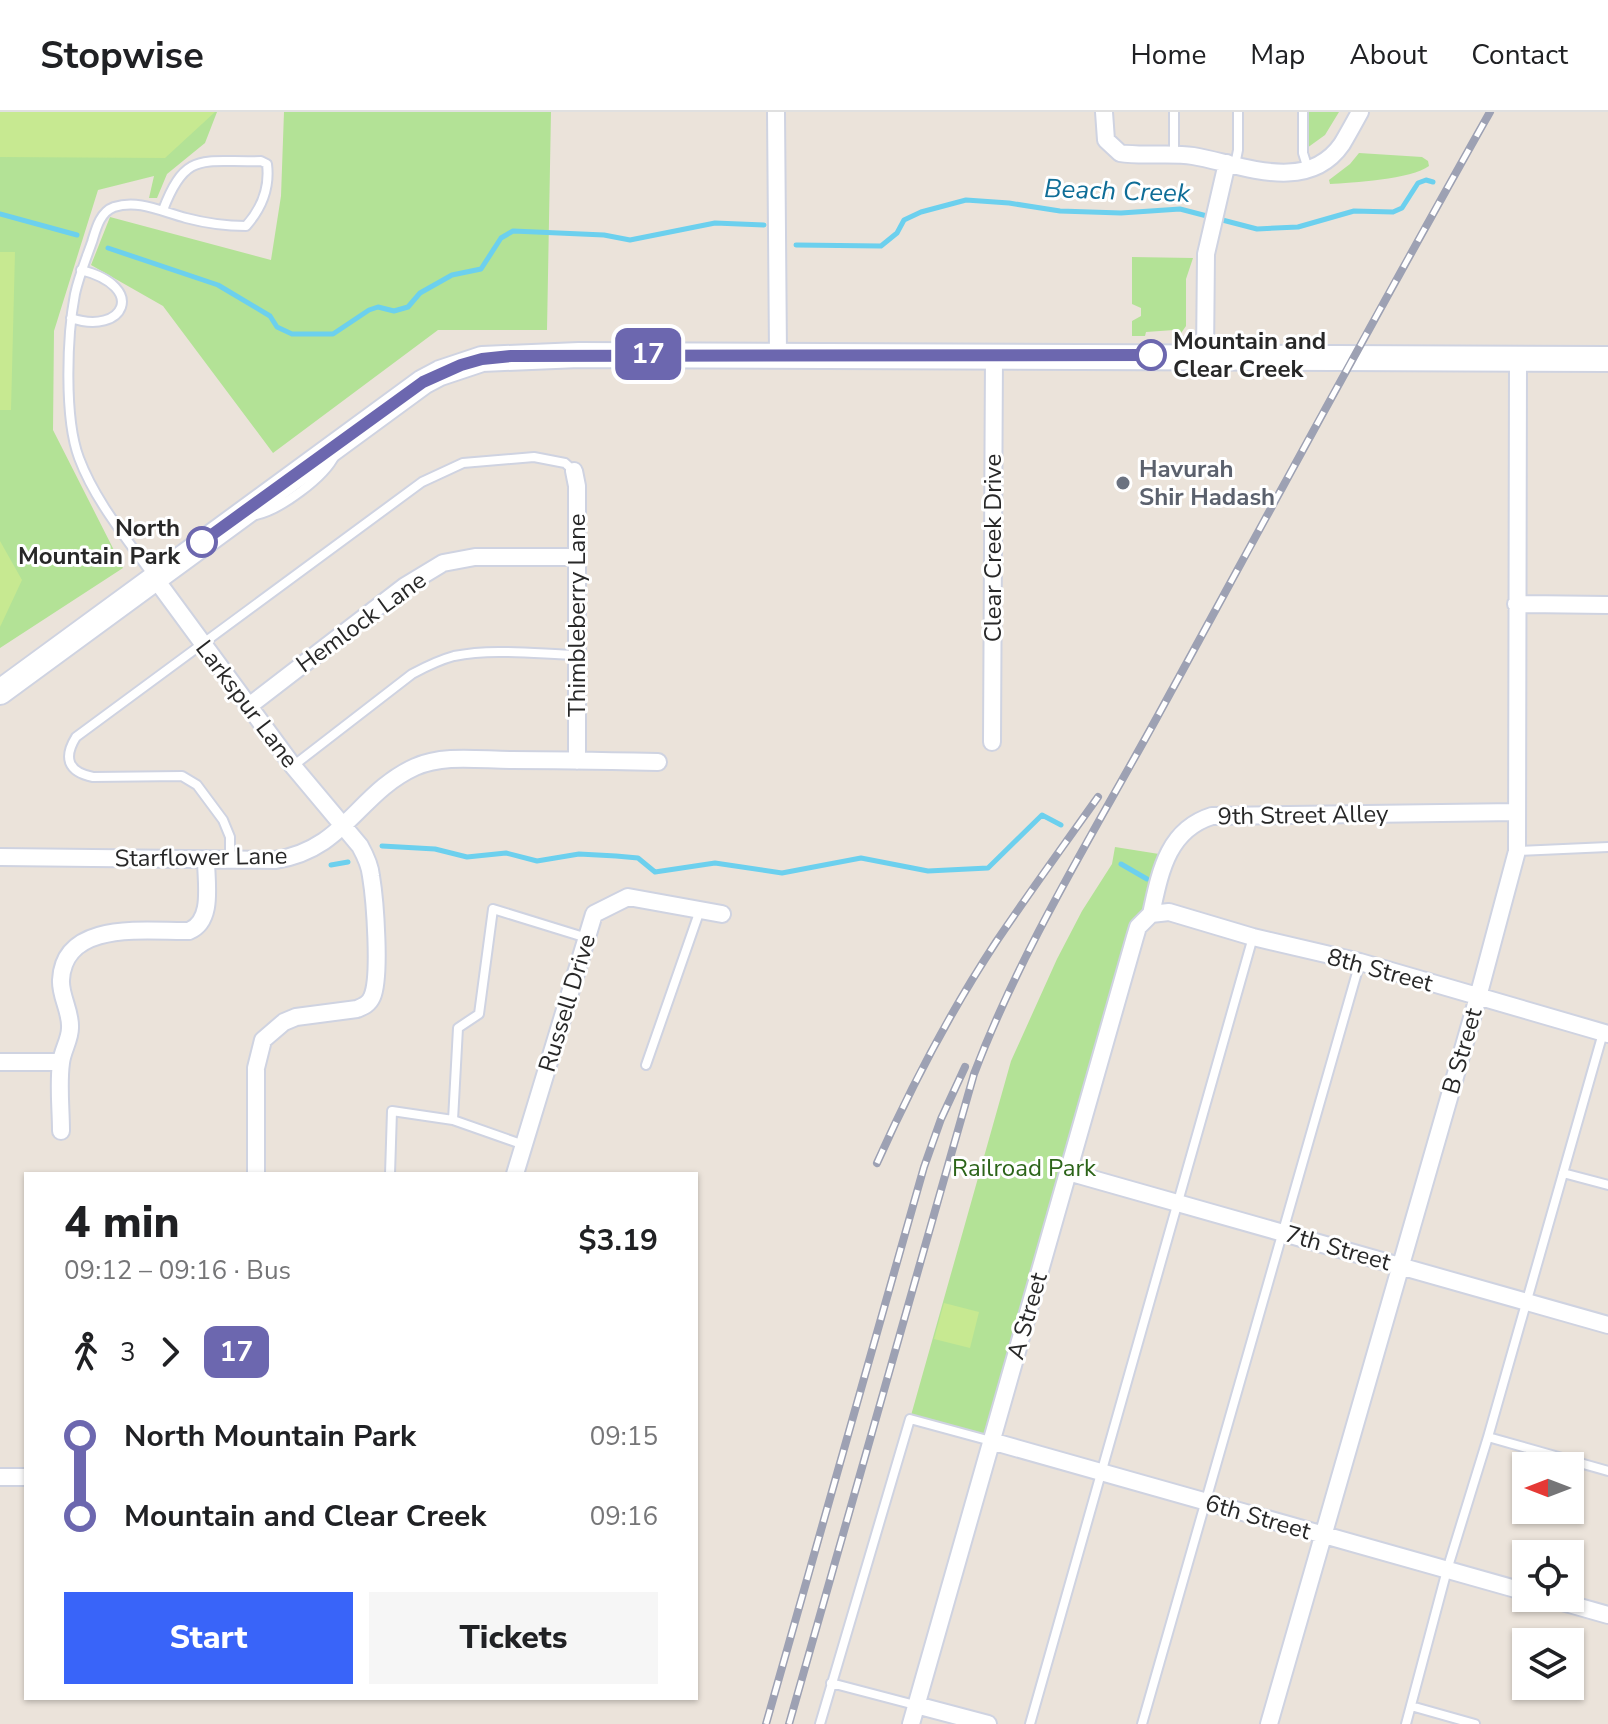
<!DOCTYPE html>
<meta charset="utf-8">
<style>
:root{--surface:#fff;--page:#f6f6f6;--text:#202124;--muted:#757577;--line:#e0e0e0;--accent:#3964f9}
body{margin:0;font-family:"Nunito Sans",sans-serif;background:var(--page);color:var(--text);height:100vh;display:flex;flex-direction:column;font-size:30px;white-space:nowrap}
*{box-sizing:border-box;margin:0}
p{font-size:26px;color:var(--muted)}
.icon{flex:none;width:44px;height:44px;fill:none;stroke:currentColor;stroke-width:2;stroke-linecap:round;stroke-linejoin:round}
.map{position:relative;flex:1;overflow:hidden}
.panel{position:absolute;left:24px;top:1060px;width:674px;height:528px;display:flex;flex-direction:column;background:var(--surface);border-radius:0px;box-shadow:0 2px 6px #0004}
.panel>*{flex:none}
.badge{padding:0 16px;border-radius:12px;font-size:28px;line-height:52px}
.needle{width:52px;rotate:270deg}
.fabs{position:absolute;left:1512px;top:1340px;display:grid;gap:16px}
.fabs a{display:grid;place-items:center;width:72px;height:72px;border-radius:0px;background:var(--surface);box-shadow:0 2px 6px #0004;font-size:40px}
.map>.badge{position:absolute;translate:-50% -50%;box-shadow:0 0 0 4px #fff}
.legs{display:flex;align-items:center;gap:12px;height:88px;padding:0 40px;font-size:26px}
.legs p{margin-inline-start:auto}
.headline{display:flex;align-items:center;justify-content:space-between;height:136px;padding:0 40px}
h1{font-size:44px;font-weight:800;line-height:60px}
.button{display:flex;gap:16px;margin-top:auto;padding:16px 40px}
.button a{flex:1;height:92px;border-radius:0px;background:var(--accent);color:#fff;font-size:32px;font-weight:800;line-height:92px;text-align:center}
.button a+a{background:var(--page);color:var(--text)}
ul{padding:0 40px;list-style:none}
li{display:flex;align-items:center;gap:28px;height:80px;font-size:30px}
li i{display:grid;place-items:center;width:12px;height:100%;margin:0 10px;background:currentColor}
li i::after{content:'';width:20px;height:20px;margin:-10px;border:6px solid;border-radius:50%;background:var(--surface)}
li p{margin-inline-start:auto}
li:first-child i{background:linear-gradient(#0000 50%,currentColor 0)}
li:last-child i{background:linear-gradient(currentColor 50%,#0000 0)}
header{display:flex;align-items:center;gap:48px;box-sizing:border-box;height:112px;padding:0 40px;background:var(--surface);border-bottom:2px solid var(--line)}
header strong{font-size:38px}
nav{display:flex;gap:44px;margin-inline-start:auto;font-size:28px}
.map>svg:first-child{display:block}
.green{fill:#b3e296}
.pitch{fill:#c7e991}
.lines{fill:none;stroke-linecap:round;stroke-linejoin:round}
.stream{stroke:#6cd0ee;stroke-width:5}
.lane-casing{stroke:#cfd3e1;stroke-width:12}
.street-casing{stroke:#cfd3e1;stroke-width:20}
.secondary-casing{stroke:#cfd3e1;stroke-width:28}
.lane{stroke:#fff;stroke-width:8}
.street{stroke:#fff;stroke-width:16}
.secondary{stroke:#fff;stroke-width:24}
.rail-casing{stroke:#9da1b3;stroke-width:8}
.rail{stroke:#fff;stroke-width:5;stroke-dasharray:15;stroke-linecap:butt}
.line-1-casing{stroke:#fff;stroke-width:18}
.line-1{stroke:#6c67af;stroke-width:12}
.stop-1-dot{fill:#fff;stroke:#6c67af;stroke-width:4}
.worship-dot{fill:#6b7280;stroke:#fff;stroke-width:3}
.labels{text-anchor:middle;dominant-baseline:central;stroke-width:6;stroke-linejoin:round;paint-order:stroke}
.stop-label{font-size:24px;font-weight:bold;fill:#282828;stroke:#fff;text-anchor:start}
.worship-label{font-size:24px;font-weight:bold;fill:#5b616d;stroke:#fff;text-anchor:start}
.street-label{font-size:24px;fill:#282828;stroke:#fff}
.park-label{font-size:24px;fill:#2c6419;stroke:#fff}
.water-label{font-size:26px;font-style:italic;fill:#0e6d97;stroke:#fff}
</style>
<header>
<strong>Stopwise</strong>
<nav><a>Home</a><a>Map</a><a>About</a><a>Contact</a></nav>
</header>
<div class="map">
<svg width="1608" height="1612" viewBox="0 0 1608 1612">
<rect width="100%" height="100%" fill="#ebe3da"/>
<path class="green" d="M0 0H217L205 31 167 62 157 86H149L154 64 98 78 54 219 53 318 123 456 0 536Z
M284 0H551L547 218H438L273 341 163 194 91 153 110 105 271 148 281 84Z
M1308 0H1339L1325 23 1307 36Z
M1359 41 1422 45 1428 49 1429 54C1412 67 1351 71 1330 72L1329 68 1350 52Z
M1132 145 1193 146 1186 167V214L1179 224 1174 225V218L1146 220 1145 224H1132V209L1141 204V196L1132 192Z
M1115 735 1159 742 991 1329 910 1307 1011 949 1057 847 1082 799 1112 752Z"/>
<path class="pitch" d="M0 0H215L165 46 0 45Z
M0 140H15L11 298H0Z
M0 429 22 468 0 515Z
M944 1191 979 1200 970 1236 934 1227Z"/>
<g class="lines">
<path class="stream" d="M0 102 77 123
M796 133 881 134 897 121 904 108 921 100 966 88 1009 91 1060 99 1121 101 1180 97 1257 117 1298 115 1354 99 1393 100 1402 96 1418 71 1426 68 1433 70
M108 136 218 173 270 204 277 215 292 222H333L369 198 378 195 394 199 408 195 420 181 452 163 481 157 501 126 513 119 604 123 630 128 715 111 764 113
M382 734 435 737 467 745 506 741 537 749 579 742 616 744 638 746 655 760 715 751 782 761 861 746 928 759 988 756 1042 703 1061 713
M1121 752 1147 767
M331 753 348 750"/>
<g class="lane-casing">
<path id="lane" d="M1174 0V42
M1303 0V41L1308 57
M1235 53 1238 38V0
M71 206C124 224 148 175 81 158
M256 403C280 398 325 365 335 343
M154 465C127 427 95 389 79 346 64 306 67 224 75 182 79 164 86 147 92 130 96 117 100 100 114 95 139 87 162 100 186 106 205 111 227 114 246 114 262 96 270 76 267 52L261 49C204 51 186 37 163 98
M293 654 412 562C425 555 439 548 454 544 493 536 537 542 576 543
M1517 739 1608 735
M230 747V725L223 708 197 673 182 664 93 665C68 660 63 646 76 625L422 370 463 351 534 345 565 351 574 359
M646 953 700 798
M453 1008 524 1033
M1563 1061 1608 1073
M390 1062 392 999 453 1008 458 916 479 902 493 797 587 826
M1488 1325 1608 1359
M831 1571 915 1593
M1411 1594 1475 1612
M820 1612 910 1307 991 1329
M1030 1612 1253 825
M1142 1612 1360 850
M1406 1612 1447 1458 1488 1325 1603 921"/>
</g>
<g class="street-casing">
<path id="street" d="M776 0 778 242
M1104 0 1106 28 1120 41C1144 45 1169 40 1193 44 1240 52 1307 83 1342 32 1348 22 1354 11 1360 0
M1205 244 1206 142 1227 51
M574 359 577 374V649
M154 465 293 654 360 734C365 743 370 753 371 764 375 788 381 865 372 885 369 892 364 894 357 897L296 905 284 910 263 928 256 956V1062
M1516 492 1608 493
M249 594 405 474 443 451 475 445H577
M992 630 994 243
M0 745 275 748C344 738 358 681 415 655 444 642 480 648 511 648 560 648 609 649 658 650
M1151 802 1169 800 1253 825 1360 850 1608 922
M1151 802C1160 761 1167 718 1212 704L1517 700
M0 950H61
M61 1019C61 997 58 973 61 951 62 939 70 928 70 916 71 899 60 884 61 868 64 807 148 820 189 819 214 809 206 771 206 747
M1068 1060 1608 1213
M515 1062 594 802 628 785 722 802
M991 1329 1526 1480
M0 1365H26
M1548 1486 1608 1503
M916 1593 988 1612
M911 1612 1135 825 1138 815 1151 802
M1269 1612 1478 885 1517 739 1518 246"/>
</g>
<g class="secondary-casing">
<path id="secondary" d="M0 580 423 270 440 261 482 247 579 243 1608 247"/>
</g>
<use href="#lane" class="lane"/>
<use href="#street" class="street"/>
<use href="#secondary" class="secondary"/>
<g class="rail-casing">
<path id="rail" d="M877 1051C911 975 950 900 996 830 1029 781 1064 733 1098 685
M766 1612 924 1055 941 1007 965 955
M789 1612 974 962C1024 830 1100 711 1167 587 1274 391 1380 195 1490 0"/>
</g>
<use href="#rail" class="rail"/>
</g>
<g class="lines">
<g class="line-1-casing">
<path id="line-1" d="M202 430 423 270 461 253 482 247 511 244 1151 243"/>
</g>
<use href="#line-1" class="line-1"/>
</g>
<g class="stop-1-dot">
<circle cx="1151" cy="243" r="14"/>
<circle cx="202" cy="430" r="14"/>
</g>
<circle class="worship-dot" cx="1123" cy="371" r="8"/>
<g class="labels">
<g class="stop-label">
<text x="1173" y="229">Mountain and<tspan x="1173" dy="28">Clear Creek</tspan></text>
<text x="180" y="416" text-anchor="end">North<tspan x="180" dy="28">Mountain Park</tspan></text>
</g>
<g class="worship-label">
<text x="1139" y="357">Havurah<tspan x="1139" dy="28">Shir Hadash</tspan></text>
</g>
<g class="street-label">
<text transform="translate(993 436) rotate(-90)">Clear Creek Drive</text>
<text transform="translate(577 503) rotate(-90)">Thimbleberry Lane</text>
<text transform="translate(361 510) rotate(-36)">Hemlock Lane</text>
<text transform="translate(247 592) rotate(53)">Larkspur Lane</text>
<text transform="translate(1303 703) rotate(-1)">9th Street Alley</text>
<text transform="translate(201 745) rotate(-1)">Starflower Lane</text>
<text transform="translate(1380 858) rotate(15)">8th Street</text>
<text transform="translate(567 891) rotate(-73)">Russell Drive</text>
<text transform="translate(1462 939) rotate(-74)">B Street</text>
<text transform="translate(1338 1136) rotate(16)">7th Street</text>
<text transform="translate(1027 1204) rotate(-74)">A Street</text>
<text transform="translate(1258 1405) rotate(16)">6th Street</text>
</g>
<g class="park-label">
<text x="1024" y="1056">Railroad Park</text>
</g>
<g class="water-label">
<text transform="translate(1117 79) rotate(2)">Beach Creek</text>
</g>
</g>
</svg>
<div class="fabs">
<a><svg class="needle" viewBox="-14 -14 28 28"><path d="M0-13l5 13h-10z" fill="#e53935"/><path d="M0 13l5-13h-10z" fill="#757577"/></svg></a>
<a><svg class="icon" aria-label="locate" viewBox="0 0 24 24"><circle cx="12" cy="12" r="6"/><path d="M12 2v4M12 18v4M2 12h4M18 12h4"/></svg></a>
<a><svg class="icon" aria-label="layers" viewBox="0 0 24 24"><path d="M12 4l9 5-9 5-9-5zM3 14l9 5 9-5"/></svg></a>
</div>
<b class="badge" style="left:648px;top:242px;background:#6c67af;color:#fff">17</b>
<section class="panel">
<div class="headline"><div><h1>4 min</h1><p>09:12 – 09:16 · Bus</p></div><b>$3.19</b></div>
<div class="legs"><svg class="icon" aria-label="walk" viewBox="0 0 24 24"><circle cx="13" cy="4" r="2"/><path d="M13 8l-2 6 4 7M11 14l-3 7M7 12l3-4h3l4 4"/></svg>3<svg class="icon" aria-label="forward" viewBox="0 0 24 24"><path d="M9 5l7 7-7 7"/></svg><b class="badge" style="background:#6c67af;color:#fff">17</b></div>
<ul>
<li><i style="color:#6c67af"></i><b>North Mountain Park</b><p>09:15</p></li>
<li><i style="color:#6c67af"></i><b>Mountain and Clear Creek</b><p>09:16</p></li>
</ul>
<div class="button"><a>Start</a><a>Tickets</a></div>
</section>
</div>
